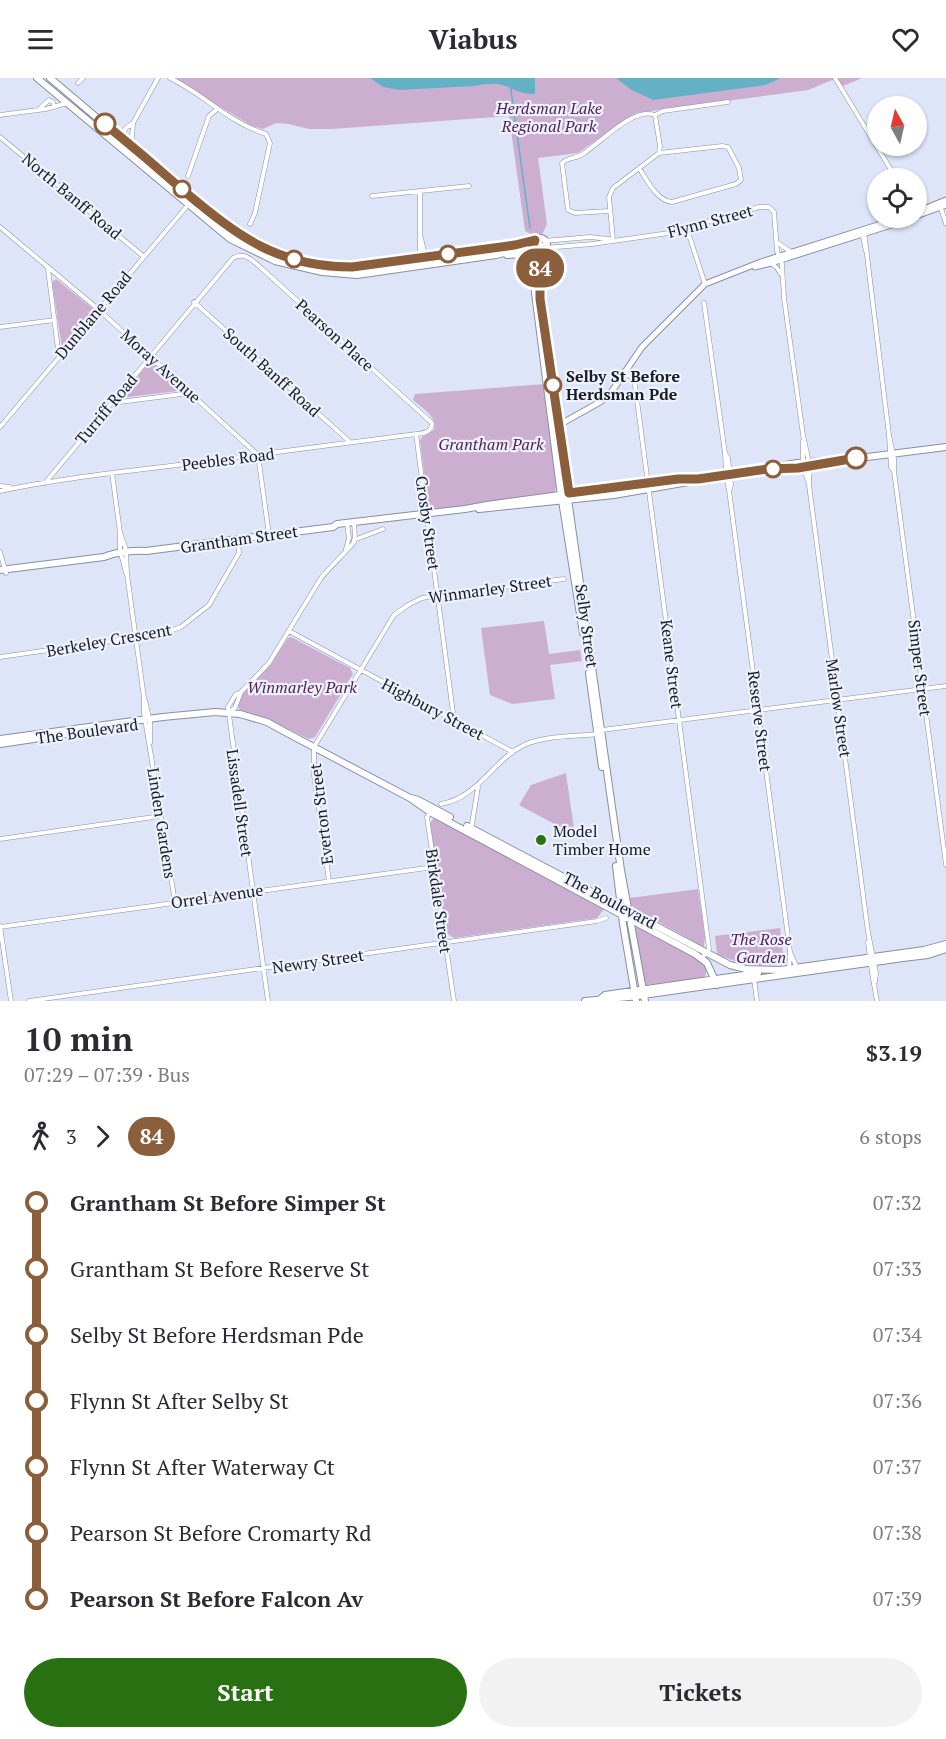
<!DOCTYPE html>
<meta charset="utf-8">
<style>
:root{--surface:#fff;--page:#f2f2f3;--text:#2b2b33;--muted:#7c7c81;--accent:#287011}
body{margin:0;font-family:"PT Serif",serif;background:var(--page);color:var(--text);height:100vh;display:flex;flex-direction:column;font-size:22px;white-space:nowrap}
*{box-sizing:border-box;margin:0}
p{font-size:20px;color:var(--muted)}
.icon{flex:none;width:33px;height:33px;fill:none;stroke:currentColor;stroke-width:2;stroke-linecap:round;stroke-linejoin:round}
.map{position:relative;height:923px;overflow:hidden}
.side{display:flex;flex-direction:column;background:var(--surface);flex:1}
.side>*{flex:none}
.badge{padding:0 12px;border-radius:20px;font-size:21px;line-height:39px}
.needle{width:39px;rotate:352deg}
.tools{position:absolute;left:867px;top:18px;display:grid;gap:12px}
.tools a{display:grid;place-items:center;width:60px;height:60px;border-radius:50%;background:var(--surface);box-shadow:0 2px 4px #0004;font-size:30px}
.map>.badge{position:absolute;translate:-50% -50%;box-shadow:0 0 0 3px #fff}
.legs{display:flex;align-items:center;gap:9px;height:66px;padding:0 24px;font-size:20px}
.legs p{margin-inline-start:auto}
.summary{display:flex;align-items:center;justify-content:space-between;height:102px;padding:0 24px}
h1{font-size:33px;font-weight:700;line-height:45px}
.action{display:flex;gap:12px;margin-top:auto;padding:12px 24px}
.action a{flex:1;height:69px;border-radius:36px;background:var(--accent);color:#fff;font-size:24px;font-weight:700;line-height:69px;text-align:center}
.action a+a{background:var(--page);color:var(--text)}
ul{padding:0 24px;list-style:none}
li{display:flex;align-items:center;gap:21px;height:66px;font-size:22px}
li i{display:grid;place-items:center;width:9px;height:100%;margin:0 8px;background:currentColor}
li i::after{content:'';width:15px;height:15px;margin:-8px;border:4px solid;border-radius:50%;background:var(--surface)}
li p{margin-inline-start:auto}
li:first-child i{background:linear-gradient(#0000 50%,currentColor 0)}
li:last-child i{background:linear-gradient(currentColor 50%,#0000 0)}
header{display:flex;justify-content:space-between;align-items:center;height:78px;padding:0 24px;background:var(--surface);font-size:27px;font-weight:700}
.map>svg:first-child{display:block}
.green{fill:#ccaed1}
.water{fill:#64b1c6}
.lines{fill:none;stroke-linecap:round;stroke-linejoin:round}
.stream{stroke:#64b1c6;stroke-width:1.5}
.minor-casing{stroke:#898fa0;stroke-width:5}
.secondary-casing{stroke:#898fa0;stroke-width:7}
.primary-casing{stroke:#898fa0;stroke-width:8}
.minor{stroke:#fff;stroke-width:4}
.secondary{stroke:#fff;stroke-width:5}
.primary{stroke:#fff;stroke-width:6}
.line-1-casing{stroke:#fff;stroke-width:14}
.line-1{stroke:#8b5e3c;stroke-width:9}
.stop-1-dot{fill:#fff;stroke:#8b5e3c;stroke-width:3}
.poi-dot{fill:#287011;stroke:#eef2fe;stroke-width:2}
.labels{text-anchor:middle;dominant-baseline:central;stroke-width:4.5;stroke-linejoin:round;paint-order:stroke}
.park-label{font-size:16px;font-style:italic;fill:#53215b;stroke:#eef2fe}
.street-label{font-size:16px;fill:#1a1c23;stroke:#eef2fe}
.stop-label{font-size:16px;font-weight:bold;fill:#1a1c23;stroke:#eef2fe;text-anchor:start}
.poi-label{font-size:16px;fill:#1a1c23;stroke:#eef2fe;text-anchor:start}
</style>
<header><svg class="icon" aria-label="menu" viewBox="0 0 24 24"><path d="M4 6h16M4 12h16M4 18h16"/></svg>Viabus<svg class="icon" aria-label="heart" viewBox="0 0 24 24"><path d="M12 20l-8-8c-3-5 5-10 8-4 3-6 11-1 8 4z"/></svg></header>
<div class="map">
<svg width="946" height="923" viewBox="0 0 946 923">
<rect width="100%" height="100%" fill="#dee5f8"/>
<path class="green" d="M172 0H862L843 8 835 1 808 12 636 35 578 75 538 80 547 146 540 161 525 153 509 38 332 51H309L289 46 276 45 263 51 252 48Z
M56 201 92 230 93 232 62 270 52 204Z
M151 285 156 287 177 306V313L121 320 146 288Z
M545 306 556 409 555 414 436 432 431 431 428 426 420 362 423 358 434 352C438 339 422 330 413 322L415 316Z
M544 543 549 576 580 572 582 583 550 587 555 621 512 626 490 617 481 550Z
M291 559 350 590 353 596 315 659 309 661 272 643 240 632 237 626 240 619 271 586 288 560Z
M566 695V696L575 757 519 727 531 707Z
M437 740 604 831 597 840 454 860 446 855 430 746 433 741Z
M698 811 705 859 704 869 637 832 630 826V820Z
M637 849 692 875 706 889V897L702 900 646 907 634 851Z
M780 850 784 885 782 887 747 888 717 876 715 858Z"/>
<path class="water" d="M370 0H535V16C507 16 511 0 474 8L399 12 383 9Z
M616 0H781L765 7 653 22 630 11Z"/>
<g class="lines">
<path class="stream" d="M510 5 530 150"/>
<g class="minor-casing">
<path id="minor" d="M170 0C205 17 228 44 266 56L270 65 255 135 250 146
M835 0 896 100
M78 5 83 0
M40 30 49 22 53 24 54 29
M0 37 46 31 67 25
M655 37 663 33 728 24
M133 46 132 59 135 71
M0 59 143 178
M119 60 126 50 133 45 158 0
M639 90C647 102 657 123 672 124L736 106 741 102 739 90 728 69 722 68 659 75
M188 98 209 38 216 32
M372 118 469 108
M940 127 946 146
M609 133 575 135 568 132 562 85C568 79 576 81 583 76 600 65 634 28 655 37L660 68 659 75 613 110 609 119 613 162
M0 149 98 231 258 377 269 457
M687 151 705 206
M864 153 889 357 894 381V392
M862 154 866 173
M421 160 427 187
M544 163 590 159 609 161
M778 165 791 174
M545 170 592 166 669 155 759 129H769L774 134 777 173 782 186 784 220 803 357 810 389 809 407 868 854 876 895 875 904
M420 181V113
M771 185 777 190 781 196
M48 191 59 279
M194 224 350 364
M704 225 725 375 728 380 731 407 730 411
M0 249 55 242
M625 294 633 301 635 307 709 871 702 880
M112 325 190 315
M0 349 188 127
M416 356 454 642
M889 357 891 389 894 393 946 787
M803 363V389L808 403
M725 375 726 397 729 412 790 874 797 890
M112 395 120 454V472L126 495
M0 408 10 409
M0 413C61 400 123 394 185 386 262 376 339 366 416 356 423 355 432 355 432 345L259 188C251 181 244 174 233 180L45 405
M120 454 126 472 127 496 144 620V635L175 824
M354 462 383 451
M346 471 349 460 347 445
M0 474 6 495
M289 553 513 674
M0 579 161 556 181 549 209 527 239 475 238 462
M145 622 150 644V665
M229 634 235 630 241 614
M602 652 946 608
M441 726C479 719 492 683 524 667 546 657 574 659 597 656
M431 733 427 739 454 923
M471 752 478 709
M0 761 161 738
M329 803 314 697V669L394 537 408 527 422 520 564 501
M0 848 11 923
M0 849 434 789
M868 864 872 895 877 923
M789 891 790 875
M754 901 757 923
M29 923 597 843 606 840
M268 923 228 629 236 616 241 614 269 585 321 500C328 491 351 469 354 464 356 458 354 450 354 444"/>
</g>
<g class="secondary-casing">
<path id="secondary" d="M916 134 946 122
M916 138 946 127
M755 189 771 185 913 140
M553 348 559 347 600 324 610 316 642 269 705 206 761 184 900 140"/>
</g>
<g class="primary-casing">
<path id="primary" d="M37 0 230 161 275 183 322 194 357 197 496 177 515 172 534 171
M50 0 225 148 247 162 274 175 308 185 338 189H352L515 167 535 162
M533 167a7 7 0 1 1 14 0a7 7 0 1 1-14 0Z
M544 172 540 208 545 260 621 792 645 923
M536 173 534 199 535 215 560 410 583 555
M507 177C522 175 529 178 532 192
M836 383 946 369
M786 391 826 385
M479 431 614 417 797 385 838 382
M0 492 104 479C116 474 134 472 146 473L333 449 337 446 465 431 487 427 678 401H698
M589 595 602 689
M0 661 163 639 215 634 240 636 267 644 289 656 410 720 430 734 695 876 707 885 717 907
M0 666 114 649
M411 720 418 722 450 739
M467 748 730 887 746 891 781 892
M616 788 623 846 636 923
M780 892 924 872 946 866
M600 921 605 917 758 895
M585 923 629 919 903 880 928 877 946 871"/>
</g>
<use href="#minor" class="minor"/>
<use href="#secondary" class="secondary"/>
<use href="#primary" class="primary"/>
</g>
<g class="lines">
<g class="line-1-casing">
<path id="line-1" d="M105 46C132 68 159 91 185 114 239 159 278 189 352 189L515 167 535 162 533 168 534 171 540 174 544 172 540 199V221L569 415 678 401H698L767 391 798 390 856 380"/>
</g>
<use href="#line-1" class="line-1"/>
</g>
<g class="stop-1-dot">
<circle cx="105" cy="46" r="10"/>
<circle cx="182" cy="111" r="8"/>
<circle cx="448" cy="176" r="8"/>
<circle cx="294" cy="181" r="8"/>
<circle cx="553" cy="307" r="8"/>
<circle cx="856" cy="380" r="10"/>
<circle cx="773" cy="391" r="8"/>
</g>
<circle class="poi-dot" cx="541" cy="762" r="6"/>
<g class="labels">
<g class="park-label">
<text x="549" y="30">Herdsman Lake<tspan x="549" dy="18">Regional Park</tspan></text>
<text x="491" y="366">Grantham Park</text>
<text x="302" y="609">Winmarley Park</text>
<text x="761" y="861">The Rose<tspan x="761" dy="18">Garden</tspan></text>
</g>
<g class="street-label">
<text transform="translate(72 118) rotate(40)">North Banff Road</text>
<text transform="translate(710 143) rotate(-15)">Flynn Street</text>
<text transform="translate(93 237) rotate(-50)">Dunblane Road</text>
<text transform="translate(335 257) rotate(42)">Pearson Place</text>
<text transform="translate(161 288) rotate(42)">Moray Avenue</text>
<text transform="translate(272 294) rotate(42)">South Banff Road</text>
<text transform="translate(106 331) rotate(-50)">Turriff Road</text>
<text transform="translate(228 381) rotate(-7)">Peebles Road</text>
<text transform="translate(428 445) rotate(82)">Crosby Street</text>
<text transform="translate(239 461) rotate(-8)">Grantham Street</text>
<text transform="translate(490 511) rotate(-8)">Winmarley Street</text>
<text transform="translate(587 548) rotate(82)">Selby Street</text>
<text transform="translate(109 562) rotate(-10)">Berkeley Crescent</text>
<text transform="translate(672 586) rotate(83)">Keane Street</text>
<text transform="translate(920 590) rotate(83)">Simper Street</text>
<text transform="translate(839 630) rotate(82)">Marlow Street</text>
<text transform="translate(433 631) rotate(28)">Highbury Street</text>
<text transform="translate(760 643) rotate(83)">Reserve Street</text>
<text transform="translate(87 653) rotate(-8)">The Boulevard</text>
<text transform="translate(240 725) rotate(82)">Lissadell Street</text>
<text transform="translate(321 736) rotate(-97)">Everton Street</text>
<text transform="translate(162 745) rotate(81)">Linden Gardens</text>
<text transform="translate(217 818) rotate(-8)">Orrel Avenue</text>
<text transform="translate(610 822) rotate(28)">The Boulevard</text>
<text transform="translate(439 823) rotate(82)">Birkdale Street</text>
<text transform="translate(318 883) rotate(-8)">Newry Street</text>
</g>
<g class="stop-label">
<text x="566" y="298">Selby St Before<tspan x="566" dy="18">Herdsman Pde</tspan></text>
</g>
<g class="poi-label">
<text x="553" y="753">Model<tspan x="553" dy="18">Timber Home</tspan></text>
</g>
</g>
</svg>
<div class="tools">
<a><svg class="needle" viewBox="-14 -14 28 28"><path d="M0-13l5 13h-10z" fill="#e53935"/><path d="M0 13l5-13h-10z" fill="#7c7c81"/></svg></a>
<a><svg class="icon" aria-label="locate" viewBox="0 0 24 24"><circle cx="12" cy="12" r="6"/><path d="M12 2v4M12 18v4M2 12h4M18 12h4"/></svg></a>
</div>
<b class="badge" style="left:540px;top:190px;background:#8b5e3c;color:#fff">84</b>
</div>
<section class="side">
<div class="summary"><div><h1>10 min</h1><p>07:29 – 07:39 · Bus</p></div><b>$3.19</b></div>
<div class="legs"><svg class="icon" aria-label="walk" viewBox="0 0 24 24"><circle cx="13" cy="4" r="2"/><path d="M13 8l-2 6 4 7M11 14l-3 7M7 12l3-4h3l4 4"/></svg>3<svg class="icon" aria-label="forward" viewBox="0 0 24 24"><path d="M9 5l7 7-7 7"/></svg><b class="badge" style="background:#8b5e3c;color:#fff">84</b><p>6 stops</p></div>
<ul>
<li><i style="color:#8b5e3c"></i><b>Grantham St Before Simper St</b><p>07:32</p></li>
<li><i style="color:#8b5e3c"></i><span>Grantham St Before Reserve St</span><p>07:33</p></li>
<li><i style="color:#8b5e3c"></i><span>Selby St Before Herdsman Pde</span><p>07:34</p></li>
<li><i style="color:#8b5e3c"></i><span>Flynn St After Selby St</span><p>07:36</p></li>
<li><i style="color:#8b5e3c"></i><span>Flynn St After Waterway Ct</span><p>07:37</p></li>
<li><i style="color:#8b5e3c"></i><span>Pearson St Before Cromarty Rd</span><p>07:38</p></li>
<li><i style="color:#8b5e3c"></i><b>Pearson St Before Falcon Av</b><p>07:39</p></li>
</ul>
<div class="action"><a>Start</a><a>Tickets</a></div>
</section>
